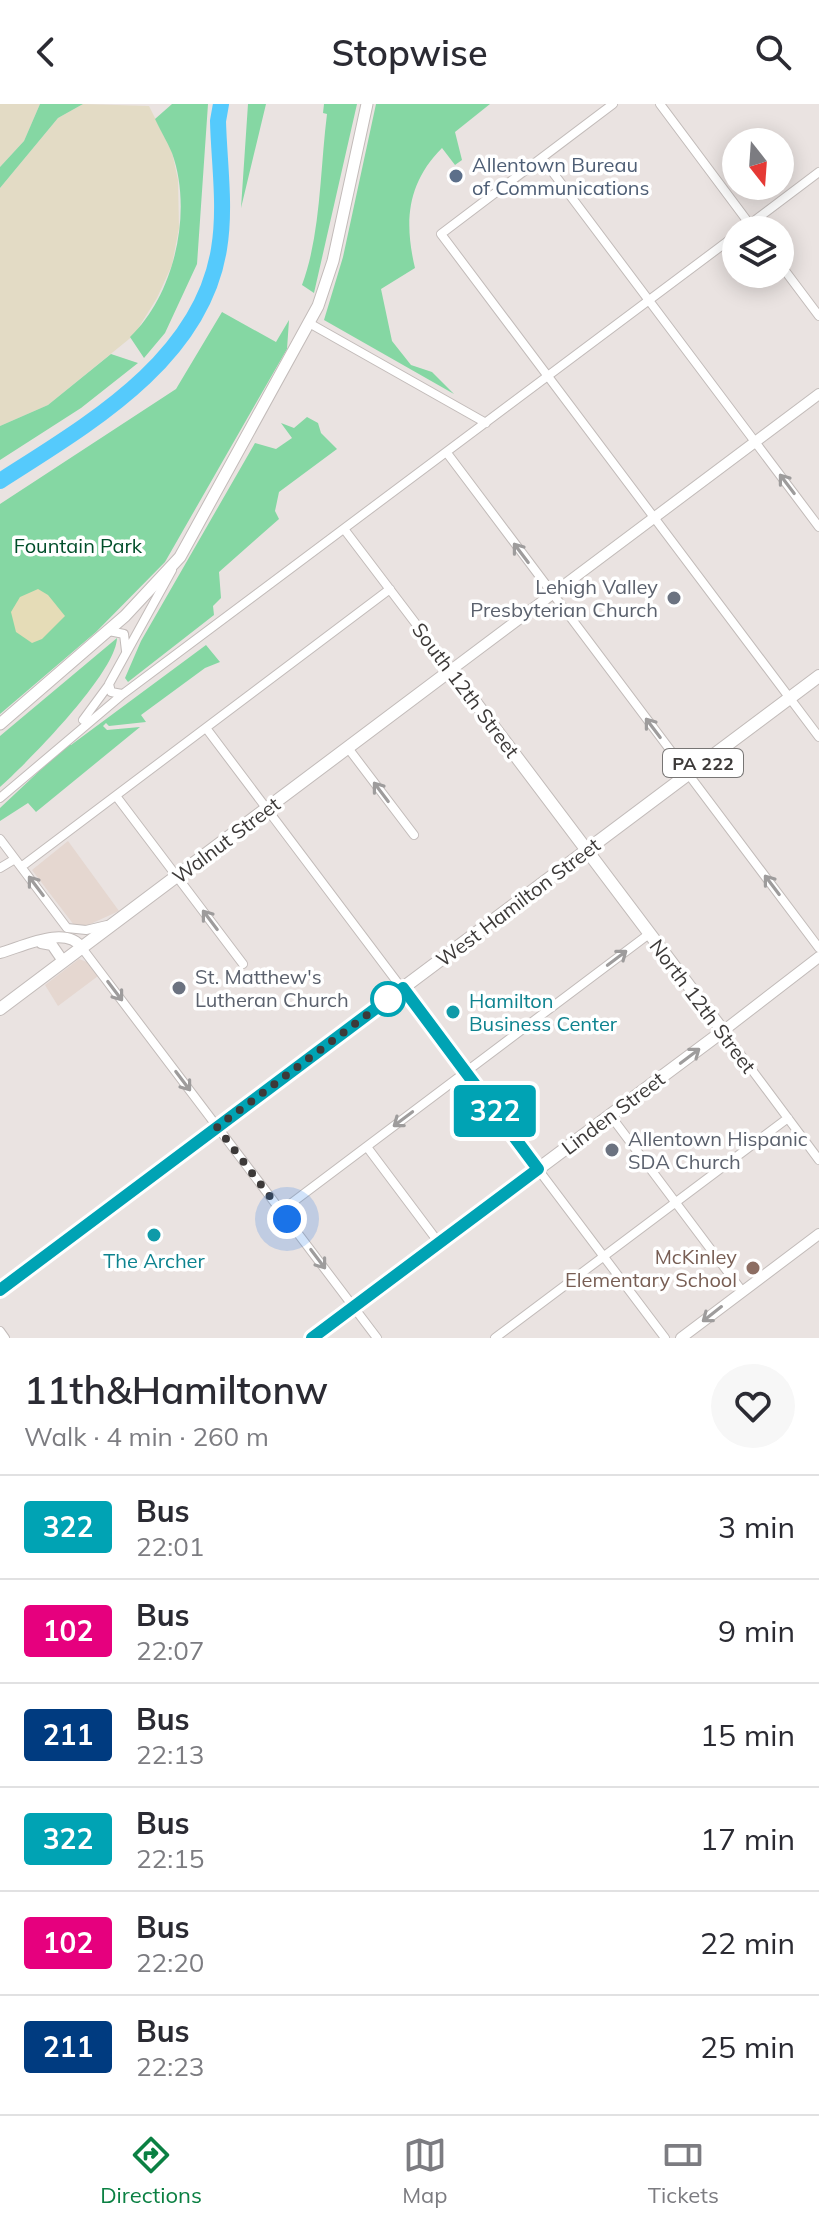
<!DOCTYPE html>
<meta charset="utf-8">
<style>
:root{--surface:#fff;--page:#f7f7f7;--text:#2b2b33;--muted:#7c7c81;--line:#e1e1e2;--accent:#0b8043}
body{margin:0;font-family:Mulish,sans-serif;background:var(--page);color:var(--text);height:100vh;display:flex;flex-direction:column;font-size:30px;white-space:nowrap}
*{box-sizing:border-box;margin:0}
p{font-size:26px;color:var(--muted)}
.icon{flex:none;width:44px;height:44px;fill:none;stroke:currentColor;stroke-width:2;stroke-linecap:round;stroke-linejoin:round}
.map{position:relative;height:1234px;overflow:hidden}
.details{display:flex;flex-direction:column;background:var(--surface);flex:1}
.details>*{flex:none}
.badge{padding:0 16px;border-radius:6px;font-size:28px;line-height:52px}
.needle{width:52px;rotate:163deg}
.buttons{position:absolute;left:722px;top:24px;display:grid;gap:16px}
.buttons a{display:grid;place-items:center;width:72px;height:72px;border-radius:50%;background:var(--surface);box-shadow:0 4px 20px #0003;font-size:40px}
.you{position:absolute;width:40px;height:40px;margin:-20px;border:6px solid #fff;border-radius:50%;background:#1a73e8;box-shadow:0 0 0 12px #1a73e833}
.map>.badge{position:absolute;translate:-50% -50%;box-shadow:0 0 0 4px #fff}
.round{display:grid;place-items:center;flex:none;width:84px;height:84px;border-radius:42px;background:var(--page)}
.summary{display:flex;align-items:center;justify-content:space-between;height:136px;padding:0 24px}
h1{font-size:38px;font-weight:600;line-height:60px}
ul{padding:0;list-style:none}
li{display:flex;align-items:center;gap:24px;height:104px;padding:0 24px;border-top:2px solid var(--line)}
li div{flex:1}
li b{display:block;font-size:30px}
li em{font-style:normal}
li .badge{min-width:88px;font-weight:700;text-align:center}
header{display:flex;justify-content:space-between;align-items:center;height:104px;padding:0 24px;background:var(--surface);font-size:36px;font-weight:600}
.menu{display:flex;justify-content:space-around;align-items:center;height:112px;border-top:2px solid var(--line);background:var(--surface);font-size:22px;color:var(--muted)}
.menu a{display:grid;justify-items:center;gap:4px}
.menu .selected{color:var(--accent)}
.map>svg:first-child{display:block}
.built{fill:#e5d7d0}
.industrial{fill:#e3dbc5}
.green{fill:#85d7a3}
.sand{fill:#e5dcb7}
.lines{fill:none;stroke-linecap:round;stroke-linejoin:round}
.river{stroke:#55cafc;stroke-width:16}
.minor-casing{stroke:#c2bbb9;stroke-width:10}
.tertiary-casing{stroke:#c2bbb9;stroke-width:12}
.secondary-casing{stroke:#c2bbb9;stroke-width:13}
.primary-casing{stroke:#c2bbb9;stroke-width:14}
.minor{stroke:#fff;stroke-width:8}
.tertiary{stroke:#fff;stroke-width:10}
.secondary{stroke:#fff;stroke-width:11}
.primary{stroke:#fff;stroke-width:12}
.oneway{stroke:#9e9c9c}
.line-casing{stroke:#fff;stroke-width:18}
.line{stroke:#00a3b4;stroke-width:12}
.walk{stroke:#3d3a39;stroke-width:8;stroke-dasharray:0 14.4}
.service-dot{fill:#5c6f8a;stroke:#fff;stroke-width:3}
.worship-dot{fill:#6b7280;stroke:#fff;stroke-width:3}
.stop-dot{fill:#fff;stroke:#00a3b4;stroke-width:4}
.culture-dot{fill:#0f9aa8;stroke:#fff;stroke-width:3}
.education-dot{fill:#8d6e63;stroke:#fff;stroke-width:3}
.labels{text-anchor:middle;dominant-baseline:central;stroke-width:7;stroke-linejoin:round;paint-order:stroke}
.shield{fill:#fff;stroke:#777574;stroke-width:2}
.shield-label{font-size:18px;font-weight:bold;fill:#3d3a39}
.service-label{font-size:20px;fill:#4e5e75;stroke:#fff;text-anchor:start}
.park-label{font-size:20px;fill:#004e2a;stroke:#fff}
.worship-label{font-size:20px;fill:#5b616d;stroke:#fff;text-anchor:start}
.street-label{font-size:20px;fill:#3d3a39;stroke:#fff}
.culture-label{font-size:20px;fill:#0d838f;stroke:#fff;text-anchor:start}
.education-label{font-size:20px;fill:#785e54;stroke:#fff;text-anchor:end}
</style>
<header><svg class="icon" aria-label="back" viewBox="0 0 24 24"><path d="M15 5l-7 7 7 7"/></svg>Stopwise<svg class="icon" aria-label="search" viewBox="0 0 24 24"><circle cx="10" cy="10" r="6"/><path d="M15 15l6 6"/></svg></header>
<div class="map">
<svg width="819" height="1234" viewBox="0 0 819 1234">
<rect width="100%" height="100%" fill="#eae3e1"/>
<path class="built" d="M68 737 119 807 86 822 74 821 32 766Z
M79 855 87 858 98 872 58 902 45 881Z"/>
<path class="industrial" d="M0 0H40L24 37 0 63Z
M83 0 149 2 172 48 178 76 179 124 172 161 157 194 134 231 48 301 0 322V84L58 14Z"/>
<path class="green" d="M40 0H83L58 14 0 84V63L24 37Z
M172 0H208L197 160 165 229 144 254 130 233C175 190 193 107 172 49 167 37 160 26 155 15Z
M248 0H266L241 104Z
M324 0H357L314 189 302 181C321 130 320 65 327 10L323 9Z
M376 0H490L455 28 462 56 455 61 442 44C407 79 404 118 415 164L381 185 392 237 411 261 432 268 454 290 324 216 343 153Z
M222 208 276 238 289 216 287 245 165 458 96 528 0 610V400L176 285Z
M111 250 138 259 81 304 0 356V322L48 301Z
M307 313 318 319 321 329 337 345 279 388 275 407 279 415 219 468 221 494 213 502 214 511 128 578 125 574 141 537 255 339 276 345 292 334 281 319 294 324Z
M117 534C116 569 28 658 0 683V632Z
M206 541 220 558 205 564 141 611 146 618 109 622 106 619 103 622 107 626 140 623 36 708 28 699 0 717V704L68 640 71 641Z"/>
<path class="sand" d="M38 485 48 491 65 512 42 535 32 539 16 528 11 508 20 493Z"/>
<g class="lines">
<path class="river" d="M0 377C87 321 201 257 219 145 226 103 219 58 218 17L221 0"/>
<g class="minor-casing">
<path id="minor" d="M613 0 441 130 819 633
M660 0 754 126
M542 54 819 423
M742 126 819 68
M780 160 819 212
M309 219 486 319
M447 349 819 844
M344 425 451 566
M109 527 124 530 126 547
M122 590 111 588 109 580 172 466
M83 616 108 582
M206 624 665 1234
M348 644 414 731
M116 692 243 860
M0 694 123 590 736 131
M0 735 67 824 86 826 107 821
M21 763 390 485
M0 764 15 755
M82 844 377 1234
M723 927 819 1056
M610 1011 742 1187
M367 1043 439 1139
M281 1107 649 830
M0 1227 5 1234
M495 1234 788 1014"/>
</g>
<g class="tertiary-casing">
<path id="tertiary" d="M451 566 819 290
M41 839 52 841 63 857
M0 849C22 843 66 820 82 844
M723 927 819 853
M681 1234 819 1130"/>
</g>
<g class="secondary-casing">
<path id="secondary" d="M0 620 125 512 180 453 318 202 333 157 367 0"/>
</g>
<g class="primary-casing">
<path id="primary" d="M0 905 451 566 723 927 312 1234
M0 1186 819 572"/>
</g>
<use href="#minor" class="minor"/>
<use href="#tertiary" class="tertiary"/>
<use href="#secondary" class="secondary"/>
<use href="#primary" class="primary"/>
</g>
<defs><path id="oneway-shaft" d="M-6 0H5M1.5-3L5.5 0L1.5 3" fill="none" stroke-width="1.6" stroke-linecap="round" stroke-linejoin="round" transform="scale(2)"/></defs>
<g class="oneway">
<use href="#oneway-shaft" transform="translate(787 380) rotate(-127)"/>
<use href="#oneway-shaft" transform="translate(521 449) rotate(-127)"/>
<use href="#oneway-shaft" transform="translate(653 624) rotate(-127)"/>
<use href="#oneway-shaft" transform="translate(381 688) rotate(-127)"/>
<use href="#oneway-shaft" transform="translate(772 781) rotate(-127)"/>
<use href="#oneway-shaft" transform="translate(36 782) rotate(-127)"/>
<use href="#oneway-shaft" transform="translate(210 816) rotate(-127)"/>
<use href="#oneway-shaft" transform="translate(617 854) rotate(-37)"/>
<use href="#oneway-shaft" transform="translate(115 887) rotate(53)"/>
<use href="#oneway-shaft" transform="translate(690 952) rotate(-37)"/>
<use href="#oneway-shaft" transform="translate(183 977) rotate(53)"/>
<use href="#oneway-shaft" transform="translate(403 1015) rotate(143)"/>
<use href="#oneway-shaft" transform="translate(318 1155) rotate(53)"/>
<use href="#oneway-shaft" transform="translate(712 1210) rotate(142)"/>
</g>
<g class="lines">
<g class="line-casing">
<path id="line" d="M0 1186 403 884 538 1065 312 1234"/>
</g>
<use href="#line" class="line"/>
<path class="walk" d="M287 1115 217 1023 395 890 388 895"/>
</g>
<circle class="service-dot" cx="456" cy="72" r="8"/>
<g class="worship-dot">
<circle cx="674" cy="494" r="8"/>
<circle cx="179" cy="884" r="8"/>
<circle cx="612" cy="1046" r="8"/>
</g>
<circle class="stop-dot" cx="388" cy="895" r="16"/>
<g class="culture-dot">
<circle cx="453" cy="908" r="8"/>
<circle cx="154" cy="1131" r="8"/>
</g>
<circle class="education-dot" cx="753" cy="1164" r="8"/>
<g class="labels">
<rect class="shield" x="663" y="645" width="80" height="28" rx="6"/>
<g class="shield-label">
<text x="703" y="659">PA 222</text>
</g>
<g class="service-label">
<text x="472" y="60">Allentown Bureau<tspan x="472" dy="23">of Communications</tspan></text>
</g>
<g class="park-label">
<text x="78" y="441">Fountain Park</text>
</g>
<g class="worship-label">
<text x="658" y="482" text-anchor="end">Lehigh Valley<tspan x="658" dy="23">Presbyterian Church</tspan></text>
<text x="195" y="872">St. Matthew's<tspan x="195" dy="23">Lutheran Church</tspan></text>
<text x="628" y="1034">Allentown Hispanic<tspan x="628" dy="23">SDA Church</tspan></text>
</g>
<g class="street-label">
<text transform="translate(466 586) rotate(53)">South 12th Street</text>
<text transform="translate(226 736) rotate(-37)">Walnut Street</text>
<text transform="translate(518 798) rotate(-37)">West Hamilton Street</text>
<text transform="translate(703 902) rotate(53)">North 12th Street</text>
<text transform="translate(613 1009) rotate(-37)">Linden Street</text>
</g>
<g class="culture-label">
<text x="469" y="896">Hamilton<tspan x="469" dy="23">Business Center</tspan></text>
<text x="154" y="1156" text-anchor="middle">The Archer</text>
</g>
<g class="education-label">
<text x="737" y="1152">McKinley<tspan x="737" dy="23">Elementary School</tspan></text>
</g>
</g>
</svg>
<div class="buttons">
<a><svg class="needle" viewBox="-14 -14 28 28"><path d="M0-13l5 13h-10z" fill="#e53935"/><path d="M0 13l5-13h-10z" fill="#7c7c81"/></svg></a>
<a><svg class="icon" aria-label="layers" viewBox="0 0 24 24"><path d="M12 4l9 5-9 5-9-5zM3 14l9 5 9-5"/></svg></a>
</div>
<div class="you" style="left:287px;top:1115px"></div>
<b class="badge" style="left:495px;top:1007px;background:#00a3b4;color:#fff">322</b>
</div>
<section class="details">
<div class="summary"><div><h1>11th&amp;Hamiltonw</h1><p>Walk · 4 min · 260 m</p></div><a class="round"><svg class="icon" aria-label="heart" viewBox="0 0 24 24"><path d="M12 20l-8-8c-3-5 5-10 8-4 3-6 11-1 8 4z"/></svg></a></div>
<ul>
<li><span class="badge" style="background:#00a3b4;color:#fff">322</span><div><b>Bus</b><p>22:01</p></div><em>3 min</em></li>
<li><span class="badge" style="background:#e6007e;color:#fff">102</span><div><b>Bus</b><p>22:07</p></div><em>9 min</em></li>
<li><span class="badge" style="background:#003b80;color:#fff">211</span><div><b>Bus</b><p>22:13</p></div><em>15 min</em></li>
<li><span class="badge" style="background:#00a3b4;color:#fff">322</span><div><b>Bus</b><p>22:15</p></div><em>17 min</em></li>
<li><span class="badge" style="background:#e6007e;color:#fff">102</span><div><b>Bus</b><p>22:20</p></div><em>22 min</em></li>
<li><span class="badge" style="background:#003b80;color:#fff">211</span><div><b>Bus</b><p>22:23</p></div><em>25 min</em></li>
</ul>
</section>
<nav class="menu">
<a class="selected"><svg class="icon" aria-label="directions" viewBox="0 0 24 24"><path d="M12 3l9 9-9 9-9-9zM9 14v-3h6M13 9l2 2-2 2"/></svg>Directions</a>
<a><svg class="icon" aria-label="map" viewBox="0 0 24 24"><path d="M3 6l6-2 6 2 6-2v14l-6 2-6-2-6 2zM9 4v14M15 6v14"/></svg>Map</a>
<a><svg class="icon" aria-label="tickets" viewBox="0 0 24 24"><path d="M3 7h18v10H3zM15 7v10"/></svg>Tickets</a>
</nav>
